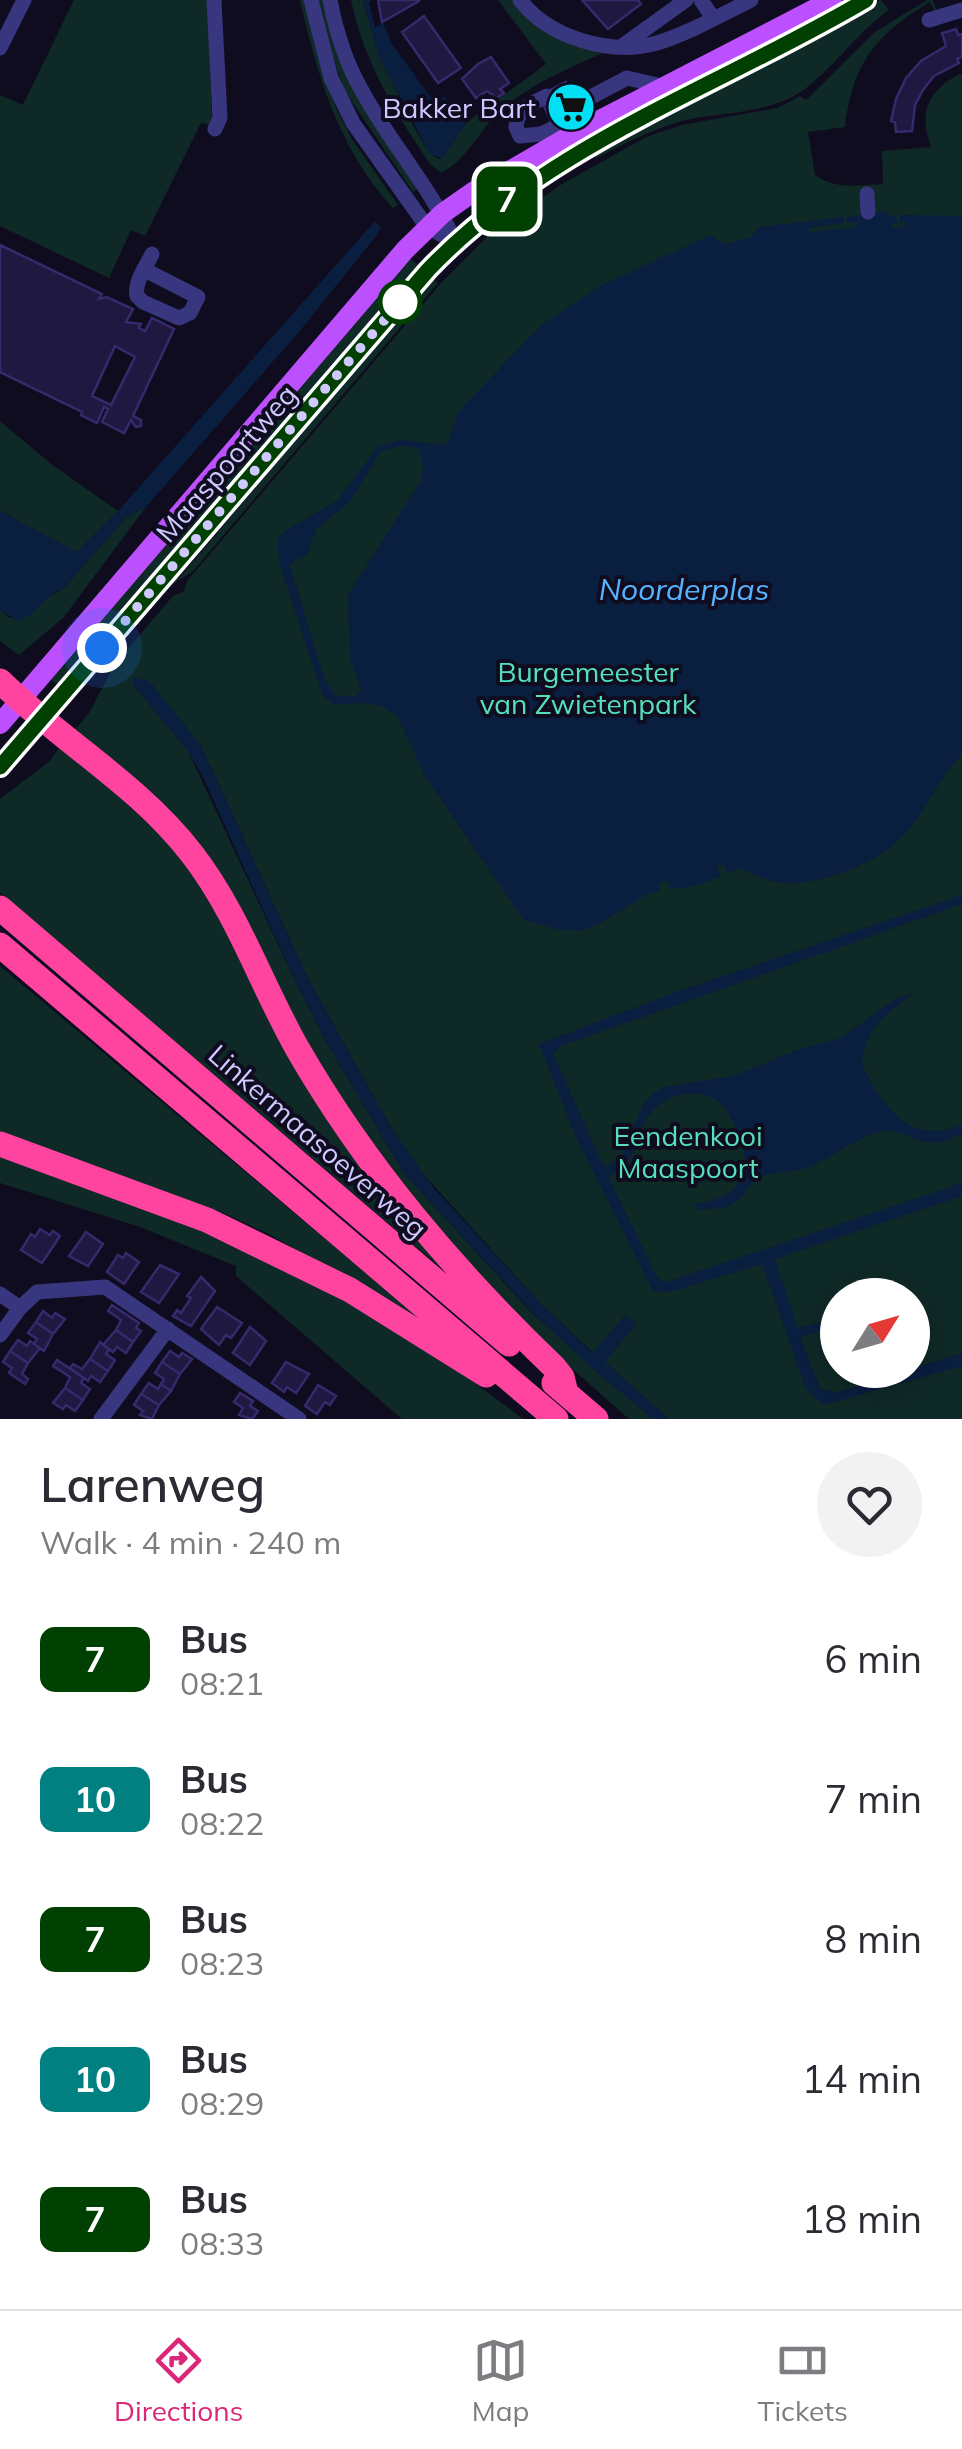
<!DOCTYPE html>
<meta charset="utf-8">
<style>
:root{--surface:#fff;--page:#f2f2f3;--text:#2b2b33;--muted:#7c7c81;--line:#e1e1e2;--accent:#db2777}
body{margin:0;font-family:Mulish,sans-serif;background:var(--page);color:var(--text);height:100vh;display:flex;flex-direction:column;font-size:38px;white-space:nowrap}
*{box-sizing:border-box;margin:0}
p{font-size:32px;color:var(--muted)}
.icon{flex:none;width:55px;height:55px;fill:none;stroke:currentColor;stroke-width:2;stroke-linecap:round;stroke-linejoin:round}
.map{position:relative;height:1419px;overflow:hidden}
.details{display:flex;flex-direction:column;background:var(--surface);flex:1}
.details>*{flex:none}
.badge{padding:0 20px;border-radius:15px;font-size:35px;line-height:65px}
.needle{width:65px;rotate:53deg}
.fabs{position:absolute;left:820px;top:1278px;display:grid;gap:20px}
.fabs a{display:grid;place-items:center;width:110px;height:110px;border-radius:50%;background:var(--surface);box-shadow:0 5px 25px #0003;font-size:50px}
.you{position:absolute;width:50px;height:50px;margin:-25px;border:8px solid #fff;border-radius:50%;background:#1a73e8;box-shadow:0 0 0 15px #1a73e833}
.map>.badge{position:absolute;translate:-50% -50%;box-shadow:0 0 0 5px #fff}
.round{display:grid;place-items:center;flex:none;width:105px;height:105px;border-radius:52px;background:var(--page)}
.overview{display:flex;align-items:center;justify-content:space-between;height:170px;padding:0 40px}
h1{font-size:48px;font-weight:600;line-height:75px}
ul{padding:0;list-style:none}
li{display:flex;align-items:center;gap:30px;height:140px;padding:0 40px}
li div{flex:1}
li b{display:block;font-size:38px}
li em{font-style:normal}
li .badge{min-width:110px;font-weight:700;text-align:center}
.menu{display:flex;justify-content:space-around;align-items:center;height:140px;border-top:2px solid var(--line);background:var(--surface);font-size:28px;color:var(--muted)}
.menu a{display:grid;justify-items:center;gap:5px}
.menu .active{color:var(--accent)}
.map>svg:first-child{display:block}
.green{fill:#0f2927;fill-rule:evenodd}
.water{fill:#0a1e3f;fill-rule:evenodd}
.building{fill:#1f1840;stroke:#36296c;stroke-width:2.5;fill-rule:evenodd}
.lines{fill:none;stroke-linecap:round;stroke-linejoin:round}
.minor{stroke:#38367e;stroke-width:15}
.major{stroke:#bc50ff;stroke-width:20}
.highway{stroke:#ff44a0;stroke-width:25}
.line-casing{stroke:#fff;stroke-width:22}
.line{stroke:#004000;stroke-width:15}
.walk{stroke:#cfc9ff;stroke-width:10;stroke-dasharray:0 18}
.stop-dot{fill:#fff;stroke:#004000;stroke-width:5}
.labels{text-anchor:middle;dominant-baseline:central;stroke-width:8;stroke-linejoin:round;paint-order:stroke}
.poi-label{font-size:28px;fill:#cfc9ff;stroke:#0f0c1f;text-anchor:end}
.street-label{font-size:28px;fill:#cfc9ff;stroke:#0f0c1f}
.park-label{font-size:28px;fill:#55e0bb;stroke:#0f0c1f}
.water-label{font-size:30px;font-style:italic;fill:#57b3ff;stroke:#0f0c1f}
</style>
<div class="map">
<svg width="962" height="1419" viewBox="0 0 962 1419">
<rect width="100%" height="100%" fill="#0f0c1f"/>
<path class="green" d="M74 0H208L212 125 201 123 145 236 131 230 109 278 0 226V95L23 105Z
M300 0H307L335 106 352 139 398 205 393 208C339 150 317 75 300 0Z
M314 0H323L419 188 413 192 344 90Z
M351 0H363C369 30 414 144 438 159H442L466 123 546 64 498 0H515L528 15 612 49C574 66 533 82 501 110 481 128 466 161 441 173L431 165C395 113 364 62 351 0Z
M881 0 889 10C854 34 822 85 786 100 758 112 724 113 695 118 660 125 628 142 596 158L593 154 851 13Z
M927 0H933L937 12 935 13 930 2C876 34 852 64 845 127L808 132 815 175C836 190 859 185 883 184L882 151 931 147C918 113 928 89 962 73V1419H669L604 1362 636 1324 624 1317 593 1353 540 1303 415 1165 390 1126 308 979 200 744 133 684 188 751 296 983 328 1045 404 1173 532 1313 653 1419H629L534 1335 444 1238 348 1117 255 946 73 732 89 713 115 664 173 596 183 592 188 580 442 282 490 234 562 184 646 137 682 125 777 108 800 96 806 100 875 32ZM838 1295H912V1370H838Z
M408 257 419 266 60 686 48 678Z
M429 275 438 283 193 571 168 587 164 584 180 577 269 472 273 457Z
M0 421 50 463 118 511 76 553 0 511Z
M146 507 63 618 19 655 0 641V610L10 618 63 589 126 517Z
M62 744 186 859 276 1017 475 1297 0 893V799L50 761Z
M0 966 430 1327 269 1234 221 1212 0 1135Z
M0 1155 220 1230 431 1350 523 1419H402L236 1276V1266L140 1227 0 1183Z"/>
<path class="water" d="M363 0H372L369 3 375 28 383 23 392 44 431 98 445 97 466 123 442 159 430 154 379 57Z
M885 211 889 216H896L897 223H892V228L906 227 905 222H900V215L962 216V754C937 779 927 811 903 836 877 864 814 889 775 882 763 879 750 873 739 868L728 873 723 864 717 868 721 877 691 887 669 889 668 881 660 882V890L644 896 606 920 582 931 555 929 523 919 425 776 397 716 381 706 365 703 333 704 323 696 280 565 277 541 282 533 338 500 378 446 403 440 443 445 448 442 459 411 541 325 600 286 711 235 725 245 751 237 759 227 843 217 844 223 809 228V232L858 227V222L847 223 846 217ZM400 446 418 448 423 463 422 479 348 595 350 659 361 689 356 697 335 695 324 678 290 566 294 560 307 554 317 528 349 503 381 451Z
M375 221 381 228 377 235 298 333 146 507 126 517 63 589C45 595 37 614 18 621L0 610V511L77 552 118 511Z
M132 678 145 680 152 684 200 744 308 979 390 1126 432 1186 540 1303 592 1353 624 1317 627 1316 636 1324 605 1362 669 1419H653L594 1370 532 1312 404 1173 328 1045 296 983 203 777 188 751 133 684Z
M962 895V904L561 1046 553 1053 603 1165 607 1166 622 1156 642 1107 652 1094 665 1087 733 1076 800 1049 840 1038 896 999 916 992C888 1012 865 1027 862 1064 879 1102 913 1151 962 1123V1133C918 1160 907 1121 875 1133 854 1140 829 1159 806 1168 792 1173 775 1171 761 1177 754 1180 749 1187 745 1193 733 1209 715 1210 697 1209L694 1204C742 1198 755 1172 736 1128 731 1118 724 1103 713 1098 683 1086 655 1099 642 1127 636 1139 635 1154 627 1164 623 1170 614 1173 608 1177L657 1277 666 1282 962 1183V1196L775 1259 798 1328 837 1318V1324L800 1338 821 1390 839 1392 962 1353V1366L824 1405 806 1389 762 1264 670 1292 653 1291 575 1135 539 1044 679 991Z"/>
<path class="building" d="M378 0H419V1L382 22Z
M582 0H638L641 4 608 29Z
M424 16 461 68 438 83 402 32Z
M956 29 958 35 962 34V57L957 59 959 63 934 76 923 90 915 105 912 131 896 132 895 122 891 121 896 99 906 78 921 61 946 46 942 33Z
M491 57 509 83 500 89 504 93 497 98 487 91 476 98 462 79 478 64Z
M566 82 577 105 575 112 552 123 543 104 546 92Z
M0 245 102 294 99 299 107 297 133 309 126 322 141 324 139 328 145 331 152 318 174 329 133 416 141 420V426L136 427 131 420 124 433 102 422 108 409 104 407 97 423 81 415 82 412 0 372ZM115 346 135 357 111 405 92 396Z
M40 1229 50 1235 53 1231 60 1236 42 1263 21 1250 31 1234 35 1237Z
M86 1232 103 1244 88 1266 69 1256Z
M126 1253 139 1262 124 1284 107 1272 118 1255 123 1258Z
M160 1265 179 1274 159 1303 141 1292Z
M201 1277 215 1291 191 1326 173 1316 177 1310 181 1313 191 1298 187 1296Z
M112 1305 139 1323 136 1328 141 1331 133 1342 116 1330 121 1320 108 1311Z
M217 1307 242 1323 231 1338 226 1335 219 1345 201 1329Z
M43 1311 52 1318 55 1313 65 1319 53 1334 36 1322Z
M36 1322 53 1334 44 1351 34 1344 37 1339 28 1333Z
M250 1327 266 1341 250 1365 233 1353Z
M116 1330 133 1342 126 1353 117 1347 113 1352 103 1345Z
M18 1340 27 1346 30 1341 44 1351 40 1348 28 1363 10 1351Z
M100 1342 109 1349 106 1354 115 1360 108 1371 90 1359Z
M10 1351 28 1363 22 1374 28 1379 25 1384 9 1373 12 1368 3 1362Z
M170 1351 179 1357 182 1353 192 1359 180 1374 162 1362Z
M90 1359 108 1371 100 1382 91 1376 88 1381 70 1368 73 1364 82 1369Z
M57 1360 84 1378 81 1383 90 1389 83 1400 65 1388 70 1377 53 1366Z
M162 1362 180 1374 171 1391 161 1384 164 1379 155 1373Z
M286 1362 309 1374 296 1393 287 1387 284 1392 272 1383Z
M149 1383 158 1389 161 1384 171 1391 159 1405 141 1394Z
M318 1385 336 1396 330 1405 325 1402 317 1414 305 1406Z
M65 1388 83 1400 75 1411 66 1405 63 1409 53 1403Z
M240 1393 253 1401 250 1406 258 1411 252 1419 239 1415 243 1408 234 1402Z
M141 1394 159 1405 152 1419 140 1415 143 1411 134 1405Z"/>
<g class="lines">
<path class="minor" d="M214 0 220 118 215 129
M311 0 331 78 353 123 427 227 455 242
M330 0C336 31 345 61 361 89 389 142 431 187 455 242
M520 0C549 38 611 56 657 43 689 33 721 15 751 0
M701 0 713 18
M929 20 962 10
M622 46 686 0
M0 48 24 0
M547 96C532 103 517 109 516 127L520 136 541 134 577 117
M575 133 577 117 582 114 587 99 627 78 666 87
M867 194 868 212
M145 270 198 297 190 313 179 318 143 302 137 296C134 282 146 267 152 254
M0 1294 20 1308
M0 1335 20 1308 37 1292 105 1287 299 1419
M101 1419 168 1329"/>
<path class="major" d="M0 724 405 250 443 213 473 192 575 133 832 0
M0 767 428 270C548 144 719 87 866 0"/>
<path class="highway" d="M0 681C61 741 139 785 192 854 237 912 261 984 297 1048 366 1168 454 1271 554 1367L562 1377 566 1393
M0 908 509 1344
M0 945 556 1419
M0 1144 207 1220 350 1290 486 1375
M554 1383 596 1419"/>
</g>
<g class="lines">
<g class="line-casing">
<path id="line" d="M0 767 428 270C548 144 719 87 866 0"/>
</g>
<use href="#line" class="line"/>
<path class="walk" d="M102 648 400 302"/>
</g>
<defs>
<g id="supermarket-disc" transform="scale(2.5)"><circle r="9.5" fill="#00dff4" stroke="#0f0c1f"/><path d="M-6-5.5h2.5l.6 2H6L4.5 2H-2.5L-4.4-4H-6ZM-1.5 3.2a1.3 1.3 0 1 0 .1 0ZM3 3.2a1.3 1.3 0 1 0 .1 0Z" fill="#111"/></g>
</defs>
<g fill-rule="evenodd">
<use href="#supermarket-disc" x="571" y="107"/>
</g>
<circle class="stop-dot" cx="400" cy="302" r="20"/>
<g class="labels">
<g class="poi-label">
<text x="536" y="107">Bakker Bart</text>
</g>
<g class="street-label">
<text transform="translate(226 463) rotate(-49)">Maaspoortweg</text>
<text transform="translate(318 1141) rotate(41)">Linkermaasoeverweg</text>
</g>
<g class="park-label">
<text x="588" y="671">Burgemeester<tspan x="588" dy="32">van Zwietenpark</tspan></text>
<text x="688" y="1135">Eendenkooi<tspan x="688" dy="32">Maaspoort</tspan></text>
</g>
<g class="water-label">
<text x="684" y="589">Noorderplas</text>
</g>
</g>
</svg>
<div class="fabs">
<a><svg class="needle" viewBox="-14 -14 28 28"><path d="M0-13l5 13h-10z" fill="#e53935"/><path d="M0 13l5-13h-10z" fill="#7c7c81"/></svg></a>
</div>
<div class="you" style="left:102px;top:648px"></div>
<b class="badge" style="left:507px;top:199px;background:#004000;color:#fff">7</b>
</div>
<section class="details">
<div class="overview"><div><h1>Larenweg</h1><p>Walk · 4 min · 240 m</p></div><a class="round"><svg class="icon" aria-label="heart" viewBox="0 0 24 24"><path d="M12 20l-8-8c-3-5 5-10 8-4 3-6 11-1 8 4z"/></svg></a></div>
<ul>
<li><span class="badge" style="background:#004000;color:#fff">7</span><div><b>Bus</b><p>08:21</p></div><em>6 min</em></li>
<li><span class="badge" style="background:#008080;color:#fff">10</span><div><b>Bus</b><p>08:22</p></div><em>7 min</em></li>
<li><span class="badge" style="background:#004000;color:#fff">7</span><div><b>Bus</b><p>08:23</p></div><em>8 min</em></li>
<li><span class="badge" style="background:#008080;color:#fff">10</span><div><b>Bus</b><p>08:29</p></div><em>14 min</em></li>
<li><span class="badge" style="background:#004000;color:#fff">7</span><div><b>Bus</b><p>08:33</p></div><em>18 min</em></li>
</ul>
</section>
<nav class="menu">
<a class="active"><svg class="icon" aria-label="directions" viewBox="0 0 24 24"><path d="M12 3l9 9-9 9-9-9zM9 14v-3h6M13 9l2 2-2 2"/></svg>Directions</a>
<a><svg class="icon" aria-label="map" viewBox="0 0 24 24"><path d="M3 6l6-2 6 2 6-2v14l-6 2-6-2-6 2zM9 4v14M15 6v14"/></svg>Map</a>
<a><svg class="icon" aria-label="tickets" viewBox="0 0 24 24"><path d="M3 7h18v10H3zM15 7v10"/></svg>Tickets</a>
</nav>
